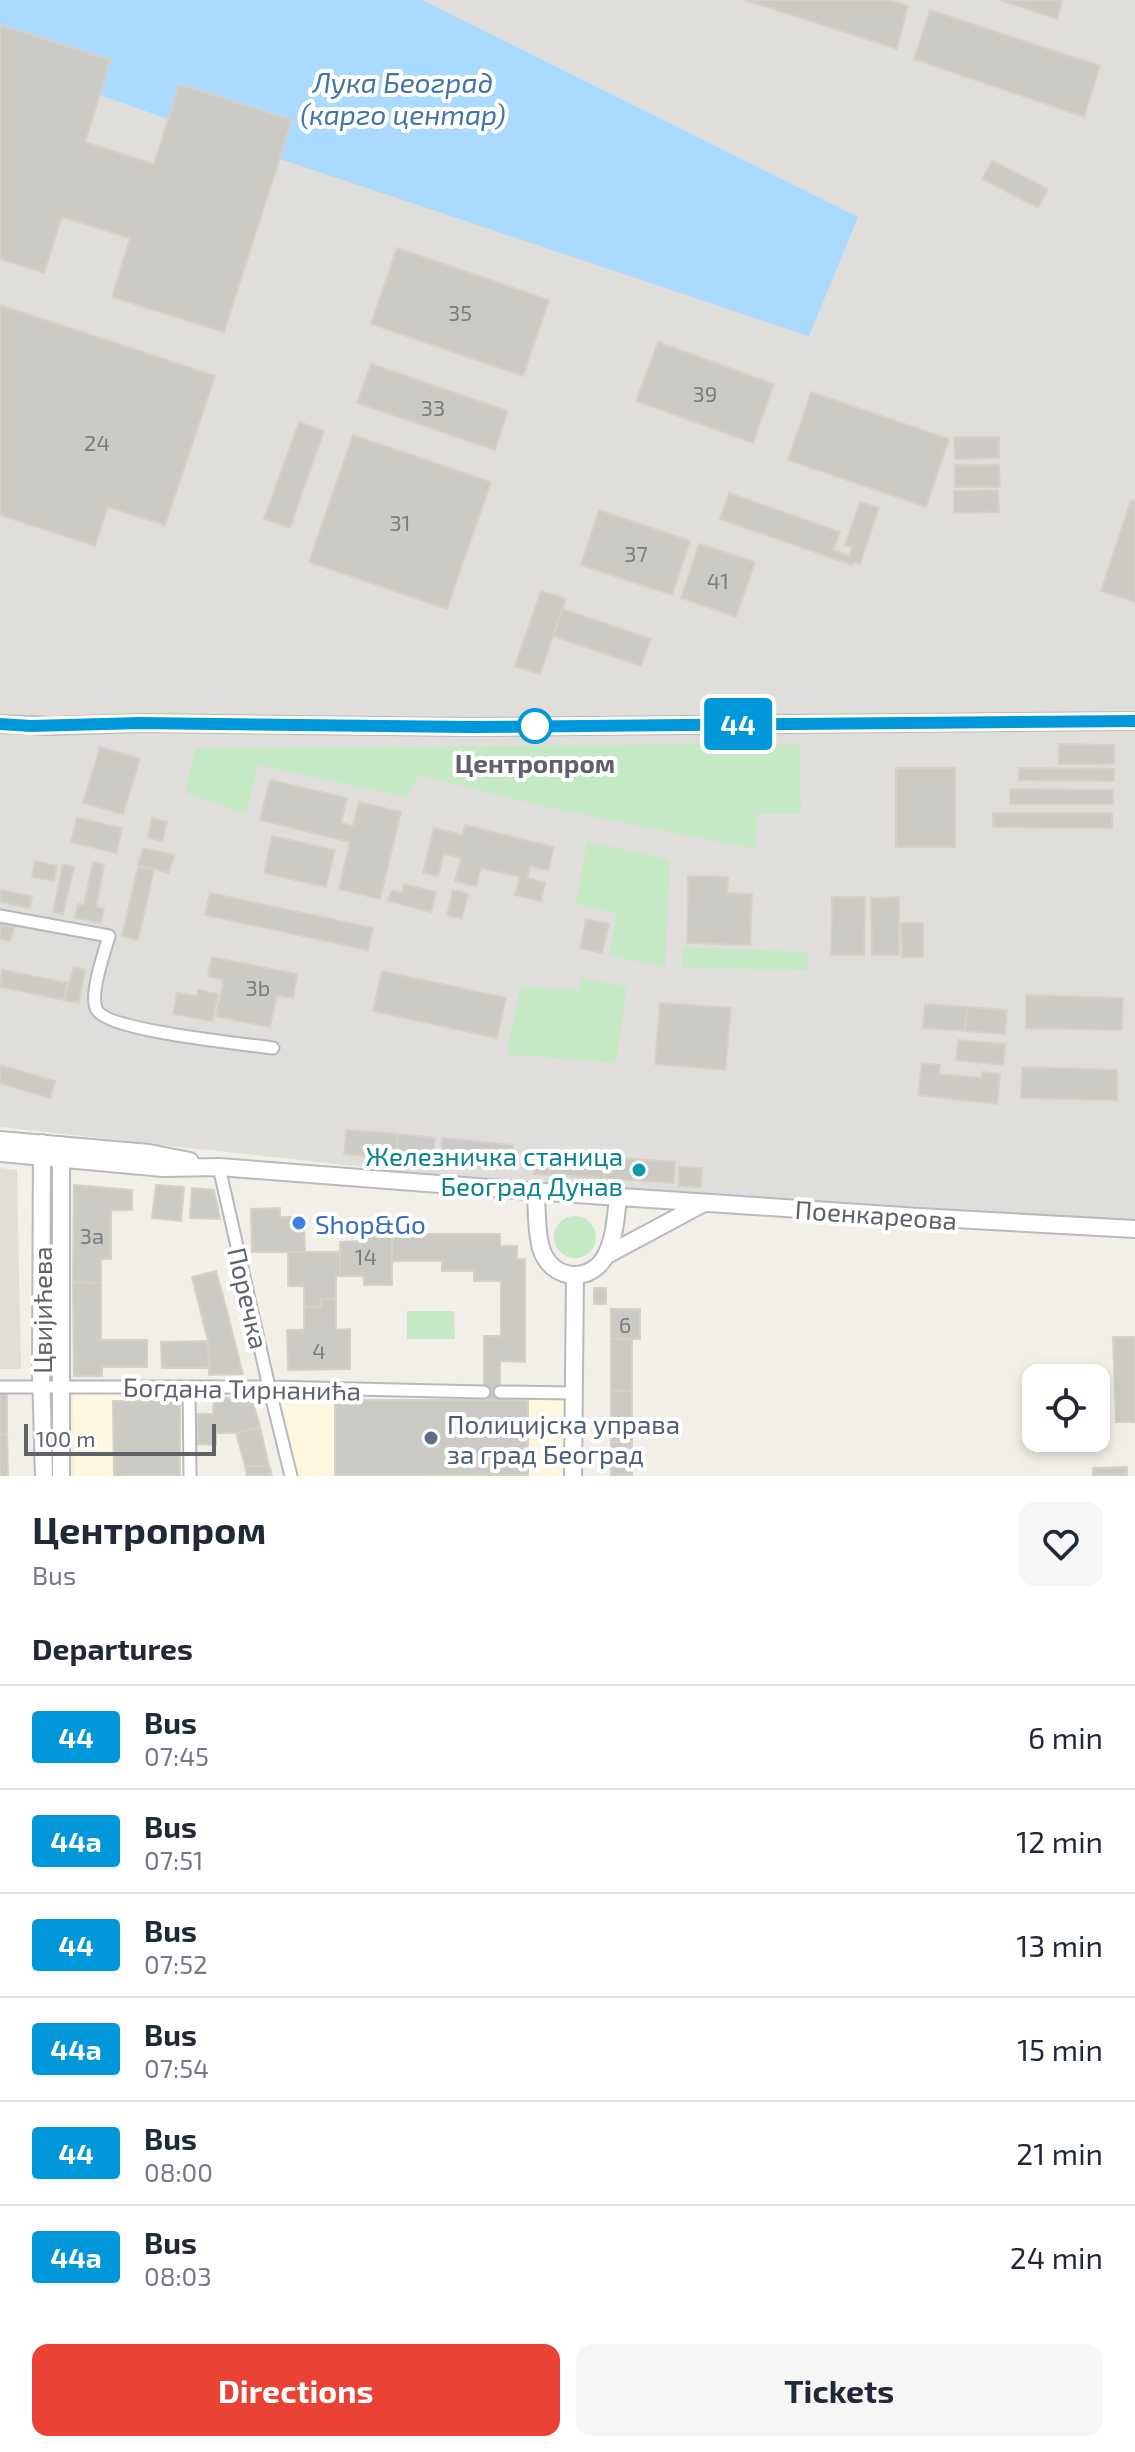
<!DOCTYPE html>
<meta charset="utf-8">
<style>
:root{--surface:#fff;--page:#f6f6f7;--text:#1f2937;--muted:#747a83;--line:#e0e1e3;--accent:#ea4335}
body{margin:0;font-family:"Exo 2",sans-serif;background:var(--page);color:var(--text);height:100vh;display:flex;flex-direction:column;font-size:30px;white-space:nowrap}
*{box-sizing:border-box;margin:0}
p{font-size:26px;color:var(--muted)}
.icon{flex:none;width:44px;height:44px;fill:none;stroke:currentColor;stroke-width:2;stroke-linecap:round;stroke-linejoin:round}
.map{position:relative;height:1476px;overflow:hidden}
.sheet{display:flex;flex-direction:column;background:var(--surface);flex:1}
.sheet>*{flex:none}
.badge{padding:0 16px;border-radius:6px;font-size:28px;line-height:52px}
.tools{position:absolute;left:1022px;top:1364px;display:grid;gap:16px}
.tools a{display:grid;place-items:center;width:88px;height:88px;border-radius:16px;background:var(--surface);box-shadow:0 4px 12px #0003;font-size:40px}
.scale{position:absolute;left:24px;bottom:20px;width:192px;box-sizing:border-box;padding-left:8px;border:4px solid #5f6368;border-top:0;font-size:22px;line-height:28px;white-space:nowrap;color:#5f6368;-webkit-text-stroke:6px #fff;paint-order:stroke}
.map>.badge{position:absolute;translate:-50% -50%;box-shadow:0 0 0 4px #fff}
h2{padding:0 32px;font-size:30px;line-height:72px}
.round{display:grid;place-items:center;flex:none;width:84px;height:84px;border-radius:16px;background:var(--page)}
.head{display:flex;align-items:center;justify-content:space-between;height:136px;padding:0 32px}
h1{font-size:38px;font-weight:700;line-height:60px}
.cta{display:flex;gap:16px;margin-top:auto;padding:16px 32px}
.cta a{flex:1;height:92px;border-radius:16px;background:var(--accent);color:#fff;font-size:32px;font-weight:700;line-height:92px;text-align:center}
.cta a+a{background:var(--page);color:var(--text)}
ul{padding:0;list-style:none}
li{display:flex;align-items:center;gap:24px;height:104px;padding:0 32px;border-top:2px solid var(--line)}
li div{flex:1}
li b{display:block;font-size:30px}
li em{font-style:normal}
li .badge{min-width:88px;font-weight:700;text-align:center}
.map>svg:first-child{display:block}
.commercial{fill:#fef7e0}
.industrial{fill:#e0deda}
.education{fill:#e1ded6}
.green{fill:#c5e8c5}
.water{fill:#aadaff}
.building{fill:#cccac5;stroke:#d6d1c6;stroke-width:2}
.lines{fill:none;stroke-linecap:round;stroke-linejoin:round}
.street-casing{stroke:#b5b8bc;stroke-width:15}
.secondary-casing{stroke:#b6babf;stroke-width:20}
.street{stroke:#fff;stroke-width:11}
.secondary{stroke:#fff;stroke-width:16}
.line-casing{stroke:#fff;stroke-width:18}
.line{stroke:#0098da;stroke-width:12}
.stop-dot{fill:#fff;stroke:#0098da;stroke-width:4}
.culture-dot{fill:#0f9aa8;stroke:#fff;stroke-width:3}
.shop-dot{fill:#3f7fe0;stroke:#fff;stroke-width:3}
.service-dot{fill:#5c6f8a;stroke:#fff;stroke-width:3}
.labels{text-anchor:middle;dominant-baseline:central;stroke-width:8;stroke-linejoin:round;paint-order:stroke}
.number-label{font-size:22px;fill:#7a7d7f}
.stop-label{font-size:26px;font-weight:bold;fill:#5f6368;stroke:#fff}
.culture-label{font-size:26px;fill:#0d838f;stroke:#fff;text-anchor:end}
.street-label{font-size:26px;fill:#5f6368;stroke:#fff}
.shop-label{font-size:26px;fill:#366cbe;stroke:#fff;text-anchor:start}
.service-label{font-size:26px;fill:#4e5e75;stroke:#fff;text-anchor:start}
.water-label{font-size:28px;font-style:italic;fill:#4174aa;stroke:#fff}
</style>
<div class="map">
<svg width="1135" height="1476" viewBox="0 0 1135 1476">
<rect width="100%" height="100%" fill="#f1efe8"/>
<path class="commercial" d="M73 1394H185L186 1476H74Z
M280 1400H564L563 1476H298Z"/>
<path class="industrial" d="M0 0H1135V1221L1038 1217 544 1187 0 1127Z"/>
<path class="education" d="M0 1168 17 1170 21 1369H0Z"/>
<path class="green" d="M800 744 801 814H757L755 849 546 807 418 775 407 797 258 765 246 814 185 792 196 748Z
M587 841 670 860 665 968 609 955 616 914 576 903Z
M682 947 808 952V970L682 968Z
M580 978 627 987 616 1063 506 1054 521 986 580 990Z
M554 1237a21 21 0 1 1 42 0a21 21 0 1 1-42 0Z
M407 1311H454L455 1339H407Z"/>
<path class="water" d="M0 0H422L858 217 809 336 280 159 292 121 168 119 100 95 110 60 0 25Z"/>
<path class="building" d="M745 0H890L908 6 897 49Z
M999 0H1062L1057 19Z
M930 10 1100 66 1084 117 914 59Z
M0 25 111 60 85 142 154 164 179 84 292 120 224 332 112 297 130 238 62 217 44 273 0 259Z
M992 161 1048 189 1038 208 982 179Z
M397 248 549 300 523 376 371 324Z
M0 305 215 376 165 525 108 507 95 546 0 515Z
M658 342 774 384 753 443 636 401Z
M371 364 508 411 495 450 357 403Z
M811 392 949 439 926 507 788 460Z
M299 422 324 431 290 528 264 519Z
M353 435 491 482 447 609 309 562Z
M954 437H999V458L955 459Z
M955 465H999L1000 487H955Z
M998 490 999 512 954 513V491Z
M729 493 840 532 833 550 849 556 852 547 845 545 860 502 879 508 860 564 853 562 852 565 720 519Z
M1131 500 1135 502V602L1101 591Z
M599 510 690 541 672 595 581 565Z
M699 544 755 562 736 617 681 598Z
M541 591 566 599 540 674 515 666Z
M562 609 651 639 641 666 553 636Z
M1059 744 1114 745V764H1059Z
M100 747 140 759 123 814 83 803Z
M896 768H955V847H896Z
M1019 768 1114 769V781L1019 780Z
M270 780 347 798 341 823 353 826 359 802 401 812 380 899 339 889 350 842 260 820Z
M1010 789 1113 790V804H1010Z
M993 813H1112V828L993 827Z
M77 818 122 828 116 853 71 842Z
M152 818 167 822 162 841 148 838Z
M465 825 554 847 548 870 530 866 527 878 545 883 541 901 515 895 520 877 481 868 476 886 455 881 461 858 444 854 438 876 423 873 434 828 463 835Z
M272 836 335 850 326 887 264 873Z
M143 848 174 855 169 873 138 865Z
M35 861 57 866 54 881 32 877Z
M93 862 104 865 96 907 104 909 101 923 75 918 78 904 84 905Z
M63 864 74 867 63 914 53 912Z
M138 867 154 870 138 940 122 936Z
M688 876 728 877 727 893 752 894 750 945 687 943Z
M404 884 436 892 431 912 388 901 391 891 402 893Z
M0 890 32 896 30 908 0 902Z
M453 890 468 894 462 919 447 915Z
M210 893 373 928 368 950 205 915Z
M832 897H865L864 955H831Z
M899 897V955H872L871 898Z
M586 919 609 924 602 953 580 948Z
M901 923H923V957H902Z
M0 924 14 927 10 941 0 939Z
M212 957 297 974 293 998 277 995 270 1027 216 1016 224 980 208 976Z
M74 967 85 970 79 1003 64 1000Z
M2 970 67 983 64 1000 0 987Z
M382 971 506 998 497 1038 373 1011Z
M198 990 218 994 212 1021 173 1014 177 993 197 996Z
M1026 995 1123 998 1122 1030 1026 1028Z
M660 1003 731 1008 725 1070 655 1064Z
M925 1004 967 1007 965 1031 923 1028Z
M967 1007 1007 1010 1005 1034 965 1031Z
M958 1040 1005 1044 1003 1065 956 1060Z
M922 1063 940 1065 939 1074 982 1078V1072L1000 1074 997 1104 918 1095Z
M0 1065 55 1081 50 1098 0 1083Z
M1022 1067 1117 1070V1100L1021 1098Z
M347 1130 398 1134 396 1159 344 1154Z
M398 1134 435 1138 432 1162 396 1159Z
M443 1138 513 1145 511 1170 440 1163Z
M550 1154 605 1157 603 1178 549 1175Z
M605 1157 675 1162 673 1183 603 1178Z
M534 1163 550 1164 549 1175 534 1174Z
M679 1167 702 1168 701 1187 679 1186Z
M74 1185 132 1190V1210H111V1259H101V1283L73 1282Z
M156 1185 184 1187 181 1221 152 1218Z
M192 1188 214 1190 220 1219 190 1218Z
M280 1208V1217H304L305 1252H252L251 1209Z
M365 1234H392V1285H364V1276H340V1242L365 1241Z
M392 1234H500V1246H517V1259H525V1362L500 1361V1400H484V1336H501V1281H474V1271H442V1261H392Z
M288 1252H340V1276H336V1299H321V1307H304V1286H288Z
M216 1271 223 1296 243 1374 209 1375 208 1341 192 1277Z
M73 1282 101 1283V1340H147V1367H102V1376H74Z
M594 1288H606V1304H594Z
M321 1299H336V1330L350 1329V1369L288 1370 287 1330H304V1307H321Z
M611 1309H640V1339H611Z
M1113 1337H1135V1422H1116Z
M611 1339H632V1391H611Z
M208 1341 209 1368H162L161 1342Z
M611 1391H632V1442H611Z
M0 1392H7V1434H0Z
M214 1398H252L260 1427 236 1433H216V1445L198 1444 197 1414H213Z
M335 1400H528V1475L335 1476Z
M113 1401H180V1476H114Z
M260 1427 269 1466H245L236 1433Z
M0 1434H7L8 1476H0Z
M611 1442H632V1476H611Z
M245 1466H269L272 1476H247Z
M1127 1467V1476H1093V1468Z"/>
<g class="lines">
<g class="street-casing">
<path id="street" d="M0 916 109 936C104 954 90 992 96 1008 103 1031 246 1044 273 1048
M219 1167 269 1387 291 1476
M0 1387H269L484 1392
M189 1387 190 1476
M500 1392 573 1393"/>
</g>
<g class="secondary-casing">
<path id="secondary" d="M0 724 52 726 140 723 469 727 1135 721
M0 1140 149 1153 190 1161
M42 1143 41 1373 44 1476
M61 1145V1476
M0 1153 163 1168 219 1167 516 1190 919 1217 1135 1229
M536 1192C537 1210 536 1230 541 1248 551 1282 593 1284 607 1253 615 1236 616 1215 618 1197
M607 1255 704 1203
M573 1476 575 1276"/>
</g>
<use href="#street" class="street"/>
<use href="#secondary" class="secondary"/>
</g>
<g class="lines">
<g class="line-casing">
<path id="line" d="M0 724 31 726 140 723 469 727 1135 721"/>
</g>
<use href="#line" class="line"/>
</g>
<circle class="stop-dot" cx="535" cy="726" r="16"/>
<circle class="culture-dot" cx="639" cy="1170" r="8"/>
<circle class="shop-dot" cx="299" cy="1223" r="8"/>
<circle class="service-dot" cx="431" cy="1438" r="8"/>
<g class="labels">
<g class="number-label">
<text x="460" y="312">35</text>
<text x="705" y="393">39</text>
<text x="433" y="407">33</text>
<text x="97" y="442">24</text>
<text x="400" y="522">31</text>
<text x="636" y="553">37</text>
<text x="718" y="580">41</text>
<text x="258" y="987">3b</text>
<text x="92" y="1235">3a</text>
<text x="366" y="1256">14</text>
<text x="625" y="1324">6</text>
<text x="319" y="1350">4</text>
</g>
<g class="stop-label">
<text x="535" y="762">Центропром</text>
</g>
<g class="culture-label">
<text x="623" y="1155">Железничка станица<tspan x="623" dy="30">Београд Дунав</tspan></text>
</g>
<g class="street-label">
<text transform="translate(876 1214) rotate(4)">Поенкареова</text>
<text transform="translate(249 1298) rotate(77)">Поречка</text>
<text transform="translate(41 1310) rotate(-90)">Цвијићева</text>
<text transform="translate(242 1388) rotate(1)">Богдана Тирнанића</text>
</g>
<g class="shop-label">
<text x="315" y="1223">Shop&amp;Go</text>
</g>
<g class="service-label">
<text x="447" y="1423">Полицијска управа<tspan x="447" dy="30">за град Београд</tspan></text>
</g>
<g class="water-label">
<text x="403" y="82">Лука Београд<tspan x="403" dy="32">(карго центар)</tspan></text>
</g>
</g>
</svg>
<div class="tools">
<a><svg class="icon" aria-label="locate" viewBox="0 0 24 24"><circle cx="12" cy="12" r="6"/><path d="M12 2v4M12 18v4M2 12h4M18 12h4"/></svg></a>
</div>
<div class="scale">100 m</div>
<b class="badge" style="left:738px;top:724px;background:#0098da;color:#fff">44</b>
</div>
<section class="sheet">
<div class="head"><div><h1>Центропром</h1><p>Bus</p></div><a class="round"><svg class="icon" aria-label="heart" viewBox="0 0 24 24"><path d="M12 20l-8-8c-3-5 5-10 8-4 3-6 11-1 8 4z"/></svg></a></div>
<h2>Departures</h2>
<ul>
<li><span class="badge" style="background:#0098da;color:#fff">44</span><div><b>Bus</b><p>07:45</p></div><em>6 min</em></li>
<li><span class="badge" style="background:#0098da;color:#fff">44a</span><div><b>Bus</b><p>07:51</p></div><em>12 min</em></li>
<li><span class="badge" style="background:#0098da;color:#fff">44</span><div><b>Bus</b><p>07:52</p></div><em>13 min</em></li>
<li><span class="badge" style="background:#0098da;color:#fff">44a</span><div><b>Bus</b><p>07:54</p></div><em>15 min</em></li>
<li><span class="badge" style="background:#0098da;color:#fff">44</span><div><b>Bus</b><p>08:00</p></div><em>21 min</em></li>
<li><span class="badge" style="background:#0098da;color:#fff">44a</span><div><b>Bus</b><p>08:03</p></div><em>24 min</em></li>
</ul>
<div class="cta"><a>Directions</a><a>Tickets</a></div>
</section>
